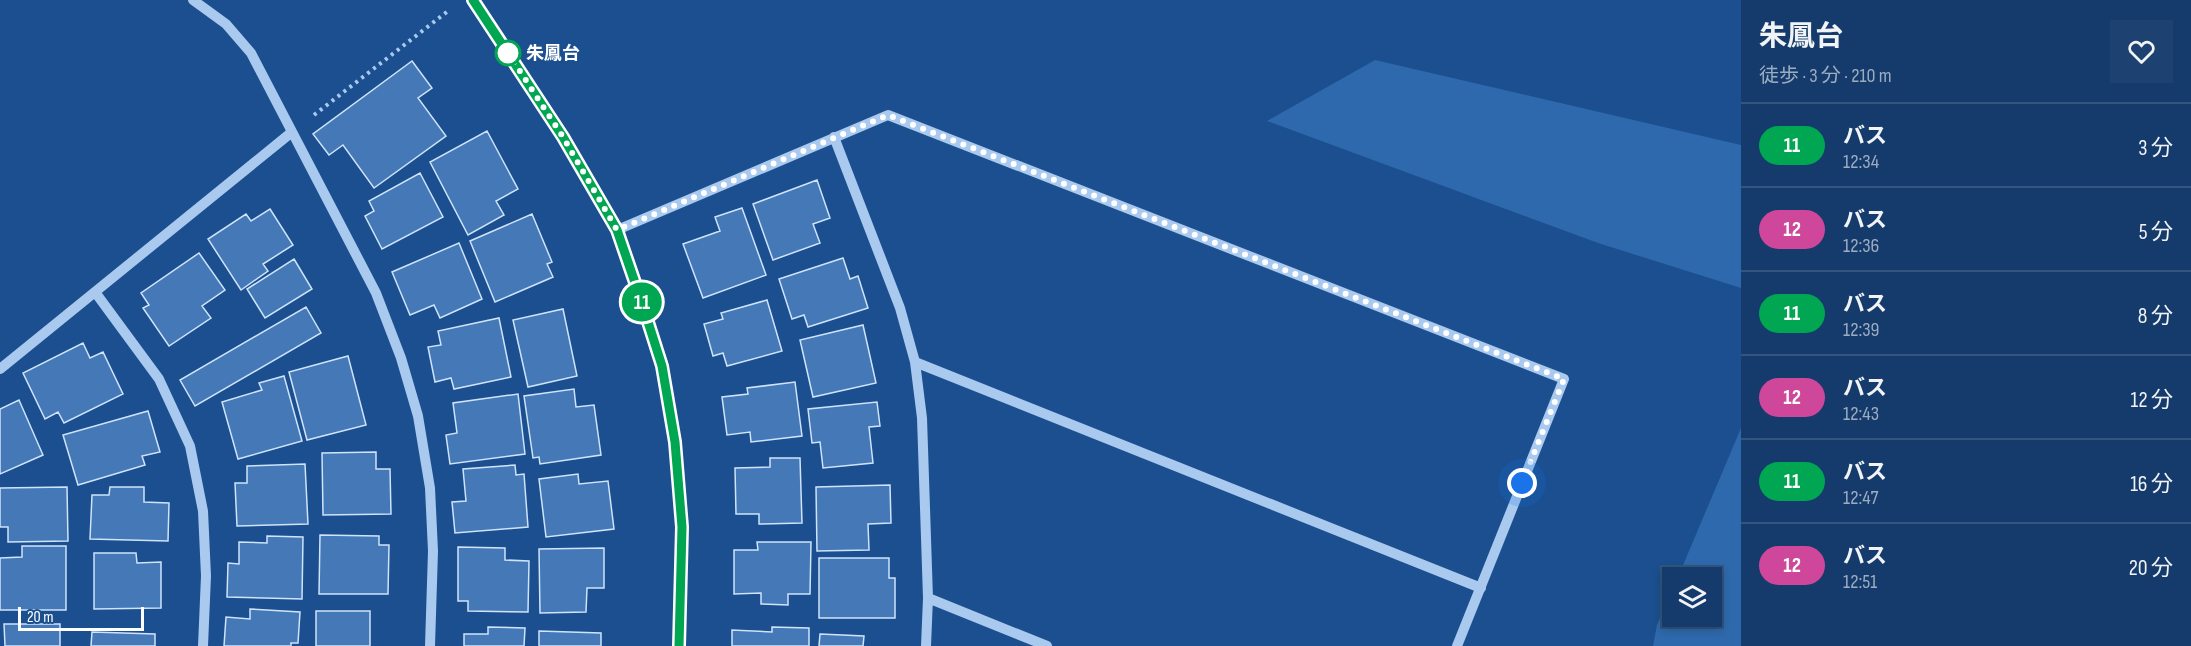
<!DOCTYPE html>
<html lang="ja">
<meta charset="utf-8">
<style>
:root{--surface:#143b6b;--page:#1d4271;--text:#f1f3f6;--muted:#9dadc1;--line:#33557e}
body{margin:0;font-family:"Sofia Sans Condensed","Noto Sans JP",sans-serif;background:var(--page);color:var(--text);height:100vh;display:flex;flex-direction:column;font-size:22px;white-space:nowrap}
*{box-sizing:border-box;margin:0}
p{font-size:20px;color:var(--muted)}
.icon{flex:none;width:33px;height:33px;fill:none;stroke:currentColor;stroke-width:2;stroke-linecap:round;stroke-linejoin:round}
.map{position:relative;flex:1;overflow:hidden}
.panel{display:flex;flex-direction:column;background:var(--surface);width:450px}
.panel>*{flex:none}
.badge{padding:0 12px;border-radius:20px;font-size:21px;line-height:39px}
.buttons{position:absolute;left:1662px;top:567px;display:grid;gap:12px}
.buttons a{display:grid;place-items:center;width:60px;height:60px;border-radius:0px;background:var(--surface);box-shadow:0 3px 9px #0003,0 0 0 2px var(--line);font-size:30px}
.scale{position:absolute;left:18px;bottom:15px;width:126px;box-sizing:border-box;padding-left:6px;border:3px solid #fff;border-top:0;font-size:16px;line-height:21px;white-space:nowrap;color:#fff;-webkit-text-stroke:4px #1b4f8f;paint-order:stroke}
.you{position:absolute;width:30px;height:30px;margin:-15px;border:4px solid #fff;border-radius:50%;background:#1a73e8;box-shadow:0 0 0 9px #1a73e833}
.map>.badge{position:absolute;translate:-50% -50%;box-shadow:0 0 0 3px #fff}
.round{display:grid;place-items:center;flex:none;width:63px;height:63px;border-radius:0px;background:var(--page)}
.head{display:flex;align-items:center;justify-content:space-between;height:102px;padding:0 18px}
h1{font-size:28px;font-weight:700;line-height:45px}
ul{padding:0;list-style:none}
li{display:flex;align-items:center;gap:18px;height:84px;padding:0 18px;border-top:2px solid var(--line)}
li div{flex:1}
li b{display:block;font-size:22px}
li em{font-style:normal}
li .badge{min-width:66px;font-weight:700;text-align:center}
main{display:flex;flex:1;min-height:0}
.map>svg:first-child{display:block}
.green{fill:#2e69ad}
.building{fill:#4478b7;stroke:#cfe3fa;stroke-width:1.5}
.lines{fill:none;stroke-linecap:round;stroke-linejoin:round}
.path{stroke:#a9c9ee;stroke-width:4;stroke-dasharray:3 4.5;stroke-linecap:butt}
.minor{stroke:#a9c9ee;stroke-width:10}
.line-casing{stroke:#fff;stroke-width:14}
.line{stroke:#00a651;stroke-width:9}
.walk{stroke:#fff;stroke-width:6;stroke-dasharray:0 10.8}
.stop-dot{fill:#fff;stroke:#00a651;stroke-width:3}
.labels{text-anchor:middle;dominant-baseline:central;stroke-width:4.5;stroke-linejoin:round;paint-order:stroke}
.stop-label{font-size:18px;font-weight:bold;fill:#fff;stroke:#1b4f8f;text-anchor:start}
</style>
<main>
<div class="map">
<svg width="1741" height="646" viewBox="0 0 1741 646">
<rect width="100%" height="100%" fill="#1b4f8f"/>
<path class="green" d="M1375 60 1741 145V288L1598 243 1267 121Z
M1741 428V646H1653L1657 625 1672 589V616H1712V578L1678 577Z"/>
<path class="building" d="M412 61 432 88 418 98 446 136 374 188 343 145 329 155 313 134Z
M487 131 518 189 496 201 504 215 468 235 430 162Z
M420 173 443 217 382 249 365 216 374 211 369 201Z
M817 180 830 218 813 224 820 243 773 260 753 204Z
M742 208 766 275 703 298 683 244 720 231 715 217Z
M270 209 293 245 263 264 268 271 241 290 208 239 246 214 251 221Z
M532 214 552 262 547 264 553 277 495 302 470 241Z
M459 243 482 299 440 318 434 305 410 315 392 272Z
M199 253 225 290 202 306 211 318 169 346 143 308 149 305 141 293Z
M843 258 850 279 858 276 868 308 808 327 804 315 792 319 779 279Z
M294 259 312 289 265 318 247 289Z
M767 300 782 351 727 366 723 353 713 356 704 324 723 319 721 313Z
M306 307 321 333 195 406 180 380Z
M563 309 577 376 528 387 513 320Z
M499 318 511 377 454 389 451 378 435 382 428 347 441 345 438 331Z
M863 325 876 383 813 397 800 340Z
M83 343 90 358 103 352 123 394 64 423 58 412 45 419 23 373Z
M348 356 366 425 307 440 289 372Z
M284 376 302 441 238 459 222 402 262 390 259 383Z
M795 382 802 436 751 442 750 432 727 435 722 397 748 394 747 388Z
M574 389 576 407 594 405 601 455 540 464 539 457 533 458 524 396Z
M518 394 525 454 450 464 446 435 457 433 453 403Z
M19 400 43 455 0 474V409Z
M877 402 880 426 869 427 873 463 823 468 820 442 812 443 808 409Z
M148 411 160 452 142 456 145 465 78 485 63 435Z
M376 452V469H390L391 514 323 515 322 453Z
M770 458H800L802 523 759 524V514H736L735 468 770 467Z
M305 464 308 524 237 526 235 483H247V466Z
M515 465 516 475 524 474 528 527 455 533 452 502 466 501 463 469Z
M578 474 579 484 608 481 614 529 546 537 539 479Z
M890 485 891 523 868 524 869 550 817 551 816 487Z
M67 487 68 541 8 542V527H0V488Z
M110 487H144V502L169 503 168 541 90 539 92 495H109Z
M320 535 379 536V545H389L388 594H319Z
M267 536 303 537 302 599 227 597 228 563 239 564V542L267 543Z
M757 542H811L810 594H788V605L761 604V593L734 594V550H758Z
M22 546H66V610H0V558L22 557Z
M458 547 505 548V560L529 561 528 612 468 611V601H458Z
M604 548V588H587L586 612 540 613 539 549Z
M94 553H136L137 563 161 562V608L94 609Z
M819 558H889V578H895V618H819Z
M250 609 300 612 298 643H291V646H224L226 617 250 619Z
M316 611H370V646H316Z
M4 624H60V646H5Z
M488 627 525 628 524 646H464V634H488Z
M772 627 809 628V646H732V630L772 632Z
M539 631 601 633V646H539Z
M92 632 155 634V646H91Z
M820 634 864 636 863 646H819Z"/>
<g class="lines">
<path class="path" d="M314 115 448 11"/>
<path class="minor" d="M193 0 226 24 251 53 376 293 401 358 418 416 430 488 433 551 430 646
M473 0 563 137 617 230 642 303 662 366 675 442 682 527 679 646
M834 137 900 308 915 362 922 418 928 598 926 646
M617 230 888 115 1564 379 1457 646
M95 292 159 379 190 446 203 511 206 576 203 646
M915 362 1481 588
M0 369 292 132
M928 598 1047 646"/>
</g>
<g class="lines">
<g class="line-casing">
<path id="line" d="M473 0 563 137 617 230 642 303 662 366 675 442 682 527 679 646"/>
</g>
<use href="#line" class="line"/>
<path class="walk" d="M508 53 563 137 617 230 888 115 1564 379 1522 483"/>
</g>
<circle class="stop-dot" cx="508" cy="53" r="12"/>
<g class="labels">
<g class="stop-label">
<text x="526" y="53">朱鳳台</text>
</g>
</g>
</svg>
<div class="buttons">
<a><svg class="icon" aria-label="layers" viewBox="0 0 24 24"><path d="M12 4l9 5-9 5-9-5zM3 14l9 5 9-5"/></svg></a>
</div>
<div class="scale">20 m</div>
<div class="you" style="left:1522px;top:483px"></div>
<b class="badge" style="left:642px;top:302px;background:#00a651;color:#fff">11</b>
</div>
<section class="panel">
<div class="head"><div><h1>朱鳳台</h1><p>徒歩 · 3 分 · 210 m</p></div><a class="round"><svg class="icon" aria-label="heart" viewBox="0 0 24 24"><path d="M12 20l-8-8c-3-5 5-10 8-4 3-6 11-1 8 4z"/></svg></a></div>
<ul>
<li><span class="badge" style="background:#00a651;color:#fff">11</span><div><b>バス</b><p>12:34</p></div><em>3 分</em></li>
<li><span class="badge" style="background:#ce479a;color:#fff">12</span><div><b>バス</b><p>12:36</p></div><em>5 分</em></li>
<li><span class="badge" style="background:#00a651;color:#fff">11</span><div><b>バス</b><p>12:39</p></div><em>8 分</em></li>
<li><span class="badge" style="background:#ce479a;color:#fff">12</span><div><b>バス</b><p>12:43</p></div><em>12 分</em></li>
<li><span class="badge" style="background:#00a651;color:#fff">11</span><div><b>バス</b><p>12:47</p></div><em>16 分</em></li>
<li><span class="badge" style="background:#ce479a;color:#fff">12</span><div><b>バス</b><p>12:51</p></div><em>20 分</em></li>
</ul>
</section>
</main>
